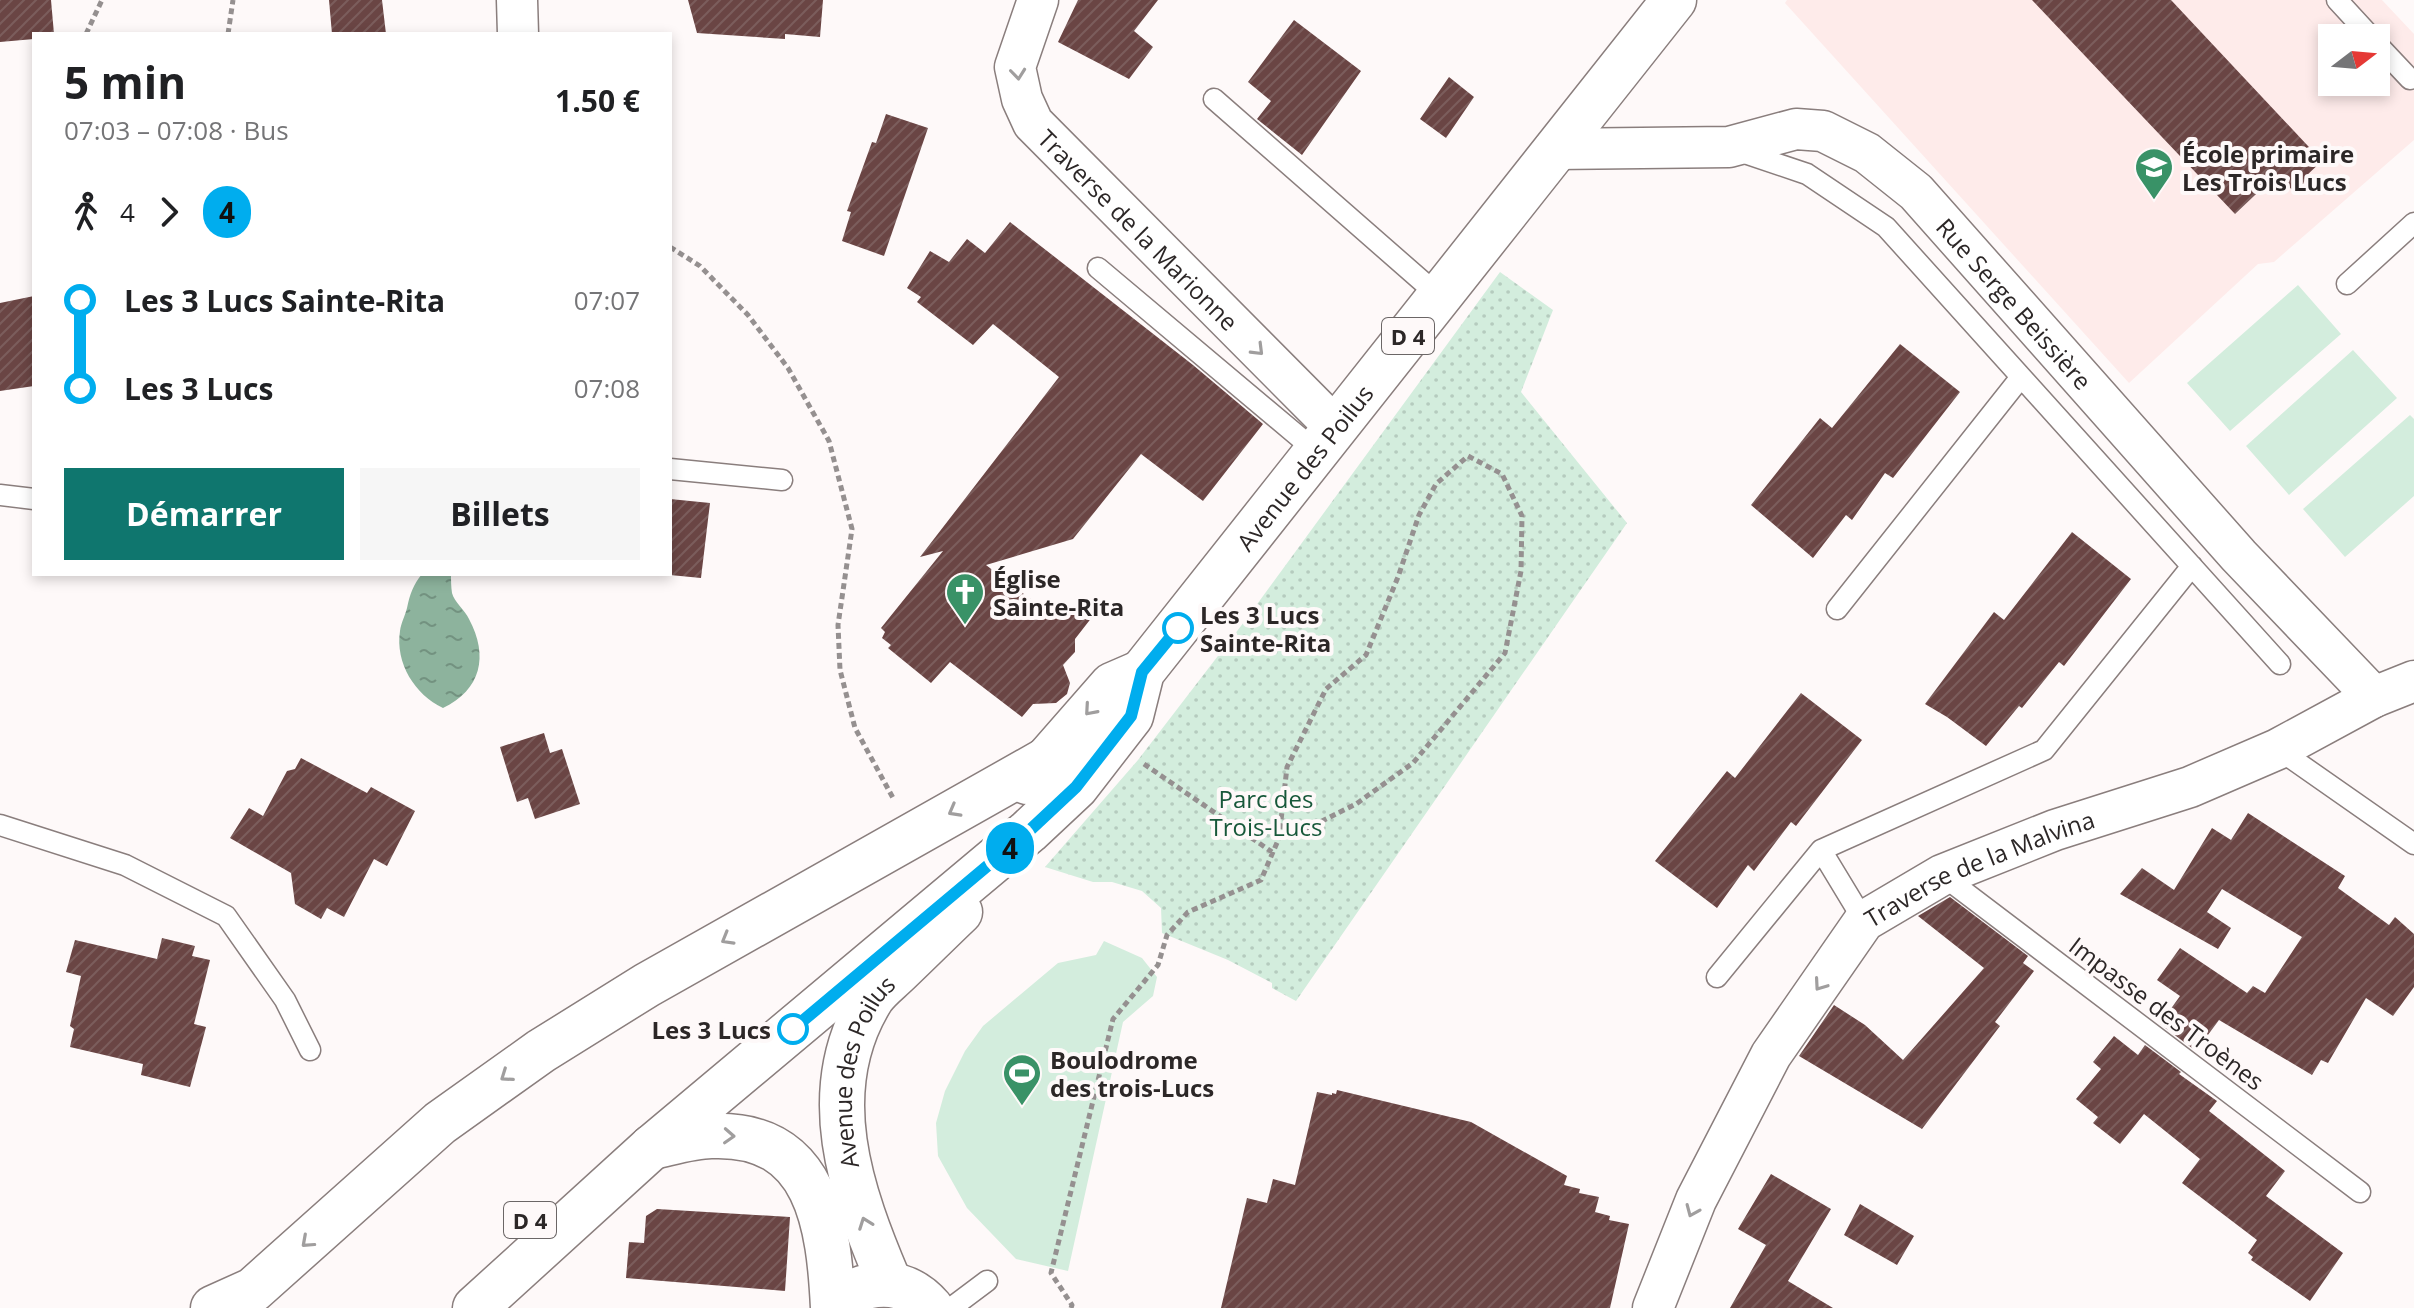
<!DOCTYPE html>
<html lang="fr">
<meta charset="utf-8">
<style>
:root{--surface:#fff;--page:#f6f6f6;--text:#202124;--muted:#757577;--accent:#0f766e}
body{margin:0;font-family:"Open Sans",sans-serif;background:var(--page);color:var(--text);height:100vh;display:flex;flex-direction:column;font-size:30px;white-space:nowrap}
*{box-sizing:border-box;margin:0}
p{font-size:26px;color:var(--muted)}
.icon{flex:none;width:44px;height:44px;fill:none;stroke:currentColor;stroke-width:2;stroke-linecap:round;stroke-linejoin:round}
.map{position:relative;flex:1;overflow:hidden}
.side{position:absolute;left:32px;top:32px;width:640px;height:544px;display:flex;flex-direction:column;background:var(--surface);border-radius:0px;box-shadow:0 4px 12px #0003}
.side>*{flex:none}
.badge{padding:0 16px;border-radius:26px;font-size:28px;line-height:52px}
.needle{width:52px;rotate:74deg}
.controls{position:absolute;left:2318px;top:24px;display:grid;gap:16px}
.controls a{display:grid;place-items:center;width:72px;height:72px;border-radius:0px;background:var(--surface);box-shadow:0 4px 12px #0003;font-size:40px}
.map>.badge{position:absolute;translate:-50% -50%;box-shadow:0 0 0 4px #fff}
.legs{display:flex;align-items:center;gap:12px;height:88px;padding:0 32px;font-size:26px}
.legs p{margin-inline-start:auto}
.headline{display:flex;align-items:center;justify-content:space-between;height:136px;padding:0 32px}
h1{font-size:44px;font-weight:700;line-height:60px}
.button{display:flex;gap:16px;margin-top:auto;padding:16px 32px}
.button a{flex:1;height:92px;border-radius:0px;background:var(--accent);color:#fff;font-size:32px;font-weight:700;line-height:92px;text-align:center}
.button a+a{background:var(--page);color:var(--text)}
ul{padding:0 32px;list-style:none}
li{display:flex;align-items:center;gap:28px;height:88px;font-size:30px}
li i{display:grid;place-items:center;width:12px;height:100%;margin:0 10px;background:currentColor}
li i::after{content:'';width:20px;height:20px;margin:-10px;border:6px solid;border-radius:50%;background:var(--surface)}
li p{margin-inline-start:auto}
li:first-child i{background:linear-gradient(#0000 50%,currentColor 0)}
li:last-child i{background:linear-gradient(currentColor 50%,#0000 0)}
.map>svg:first-child{display:block}
.built{fill:#feebea;fill-rule:evenodd}
.grass{fill:#d3eddd}
.park{fill:url(#park-dots)}
.water{fill:url(#water-ripples)}
.building{fill:url(#building-hatch)}
.lines{fill:none;stroke-linecap:round;stroke-linejoin:round}
.service-casing{stroke:#8a7e7d;stroke-width:23}
.minor-casing{stroke:#8a7e7d;stroke-width:43}
.secondary-casing{stroke:#8a7e7d;stroke-width:47}
.primary-casing{stroke:#8a7e7d;stroke-width:47}
.path{stroke:#959090;stroke-width:5;stroke-dasharray:6 4;stroke-linecap:butt}
.service{stroke:#fff;stroke-width:20}
.minor{stroke:#fff;stroke-width:40}
.secondary{stroke:#fff;stroke-width:44}
.primary{stroke:#fff;stroke-width:44}
.oneway{stroke:#a09e9e}
.line-1-casing{stroke:#fff;stroke-width:18}
.line-1{stroke:#00adee;stroke-width:12}
.stop-1-dot{fill:#fff;stroke:#00adee;stroke-width:4}
.labels{text-anchor:middle;dominant-baseline:central;stroke-width:8;stroke-linejoin:round;paint-order:stroke}
.shield{fill:#fef9f9;stroke:#6b6666;stroke-width:2}
.shield-label{font-size:22px;font-weight:bold;fill:#2c2727}
.poi-label{font-size:24px;font-weight:bold;fill:#2c2727;stroke:#fef9f9;text-anchor:start}
.street-label{font-size:24px;fill:#2c2727;stroke:#fef9f9}
.stop-label{font-size:24px;font-weight:bold;fill:#2c2727;stroke:#fef9f9;text-anchor:start}
.park-label{font-size:24px;fill:#17583a;stroke:#fef9f9}
</style>
<div class="map">
<svg width="2414" height="1308" viewBox="0 0 2414 1308">
<defs>
<pattern id="park-dots" width="8" height="8" patternUnits="userSpaceOnUse" patternTransform="scale(2)"><rect width="8" height="8" fill="#d3eddd"/><path d="M2 2h.1M6 6h.1" fill="none" stroke="#b5cbbe" stroke-width="1.8" stroke-linecap="round"/></pattern>
<pattern id="water-ripples" width="26" height="14" patternUnits="userSpaceOnUse" patternTransform="scale(2)"><rect width="26" height="14" fill="#8db39d"/><path d="M2 4q2-2 4 0t4 0M15 11q2-2 4 0t4 0" fill="none" stroke="#739280"/></pattern>
<pattern id="building-hatch" width="6" height="6" patternUnits="userSpaceOnUse" patternTransform="scale(2)"><rect width="6" height="6" fill="#6a4544"/><path d="M-1 1l2-2M0 6l6-6M5 7l2-2" fill="none" stroke="#7b5d5c"/></pattern>
</defs>
<rect width="100%" height="100%" fill="#fef9f9"/>
<path class="built" d="M1787 0H2382L2414 34V140L2274 262 2258 264 2129 383 1785 3ZM2332 38H2376V82H2332Z"/>
<path class="grass" d="M2298 285 2341 334 2230 431 2187 383Z
M2353 350 2397 398 2289 495 2246 446Z
M2410 415 2414 419V496L2345 557 2303 509Z
M1104 941 1142 958 1157 977 1153 996 1123 1022 1068 1271 1016 1259 967 1208 938 1156 936 1123 945 1091 965 1051 983 1026 1058 963 1096 955Z"/>
<path class="park" d="M1500 272 1553 310 1521 392 1627 523 1296 1001 1272 988V983L1228 960 1162 933 1161 908 1142 891 1112 882H1093L1045 867 1138 760 1244 622Z"/>
<path class="water" d="M422 574H451C451 580 451 587 452 593 454 602 465 610 469 619 489 656 481 690 443 708 415 695 395 663 400 631 401 623 405 616 407 608 410 594 413 585 422 574Z"/>
<path class="building" d="M0 0H51L54 34H34V39L0 42Z
M329 0H382L386 34H332Z
M688 0H823L820 37 785 34V39L697 33Z
M1078 0H1158L1134 31 1153 47 1129 79 1058 42Z
M2032 0H2171L2322 161 2306 176 2299 195 2275 176 2235 214Z
M1294 20 1361 71 1302 155 1257 119 1271 101 1248 82Z
M1449 77 1474 97 1446 138 1420 119Z
M886 114 928 128 884 256 842 241 851 212 847 211 872 142 876 143Z
M1010 222 1193 365 1263 424 1203 501 1141 454 1073 539 986 565 1050 614 1096 612 1075 639V652L1063 665 1070 683 1067 694 1056 703 1033 704 1022 717 950 662 931 683 888 648 891 645 882 638 885 632 881 628 943 551 920 557 1059 377 993 324 973 345 917 302 921 297 907 288 930 251 949 262 967 239 985 253Z
M34 296V386L0 391V303Z
M1900 344 1960 392 1893 478 1885 473 1852 520 1846 515 1813 558 1751 505 1820 418 1832 428Z
M670 499 710 503 701 578 670 575Z
M2072 532 2131 579 2064 666 2059 662 2022 708 2019 706 1986 746 1947 717 1925 704 1994 612 2004 620Z
M1801 693 1862 740 1796 826 1791 822 1754 871 1748 865 1717 908 1655 861 1727 771 1735 778Z
M544 733 550 753 562 749 580 804 535 819 528 798 517 802 500 747Z
M301 758 367 793 371 787 415 811 387 866 374 859 344 917 327 908 321 919 295 904 291 873 230 838 249 808 263 816 287 771 295 769Z
M2248 813 2345 876 2338 888 2389 925 2395 917 2414 934V987L2393 1016 2366 998 2328 1063 2321 1060 2312 1075 2219 1020 2196 1051 2160 1024 2180 996 2157 980 2180 948 2247 993 2253 986 2265 993 2302 937 2222 889 2207 912 2231 928 2218 949 2120 894 2142 868 2174 890 2212 828 2231 840Z
M1950 897 2028 956 2023 963 2034 971 1995 1022 2000 1026 1922 1129 1799 1056 1834 1005 1865 1025 1903 1060 1984 968 1918 916Z
M162 938 195 946 192 956 210 960 194 1024 206 1027 190 1087 141 1075 143 1064 70 1047 74 1029 70 1026 81 976 66 972 75 940 157 959Z
M2114 1036 2138 1055 2145 1045 2181 1072 2179 1074 2217 1101 2209 1111 2285 1171 2266 1196 2343 1253 2310 1301 2251 1260 2253 1257 2248 1253 2257 1240 2182 1183 2200 1159 2144 1114 2120 1144 2093 1123 2098 1117 2076 1099 2101 1069 2093 1062Z
M1337 1090 1471 1122 1567 1176 1564 1185 1580 1189 1579 1193 1599 1197 1595 1212 1610 1216 1609 1220 1629 1224 1610 1308H1221L1247 1198 1267 1203 1273 1179 1295 1185 1317 1092 1332 1095V1093L1336 1094Z
M1771 1174 1831 1209 1788 1281 1833 1308H1730L1766 1245 1738 1229Z
M1860 1204 1914 1236 1897 1265 1844 1235Z
M657 1209 790 1217 785 1291 626 1278 629 1242 644 1243 646 1216Z"/>
<g class="lines">
<g class="service-casing">
<path id="service" d="M2337 0 2372 38
M2376 43 2410 79
M1214 99 1439 296
M1736 150 1807 174 1886 227 2280 664
M1098 268 1317 452
M2347 284 2414 223
M670 469 782 480
M0 495 34 499
M1837 609 2021 377
M2278 749 2414 844
M0 825 125 865 226 916 285 1000 310 1050
M1821 850 1864 921
M1942 875 2360 1192
M1717 977 1821 850 2044 750 2192 566
M951 1308 987 1281"/>
</g>
<g class="minor-casing">
<g id="minor">
<path d="M517 0 518 34"/>
<path id="s1" d="M1038 0 1015 67 1022 99 1033 123 1336 428"/>
<path id="s2" d="M1554 149 1729 147 1796 129 1823 131 1867 153 1916 192 2239 556 2374 697"/>
<path id="s3" d="M1653 1308 1696 1200 1771 1055 1864 921 1942 875 2055 830 2190 787 2278 749 2374 697 2414 681"/>
</g>
</g>
<g class="secondary-casing">
<g id="secondary">
<path d="M652 1147C671 1143 693 1136 712 1136 818 1132 829 1226 833 1308"/>
<path id="s4" d="M890 1284C851 1193 814 1090 872 998 879 988 890 980 898 972 919 952 939 932 960 912"/>
<path d="M862 1288C889 1280 912 1286 931 1308"/>
</g>
</g>
<g class="primary-casing">
<g id="primary">
<path d="M1027 782 1112 685 1142 672"/>
<path d="M213 1308 253 1290 440 1123 541 1051 647 985 1046 760"/>
<path id="s5" d="M475 1308 652 1147 1029 831 1076 787 1131 716 1142 672 1674 0"/>
</g>
</g>
<path class="path" d="M86 34 102 0
M228 34 233 0
M670 247 700 266 748 315 788 368 829 441 852 529 838 625 840 670 855 728 893 798
M1144 764 1272 852
M1071 1308 1072 1305 1051 1273 1113 1019 1158 965 1167 935 1188 912 1261 880 1279 838 1287 767 1326 689 1366 655 1398 577 1419 515 1436 484 1468 456 1502 474 1522 516 1521 571 1505 653 1413 763 1356 804 1306 829 1279 838"/>
<use href="#service" class="service"/>
<use href="#minor" class="minor"/>
<use href="#secondary" class="secondary"/>
<use href="#primary" class="primary"/>
</g>
<defs><path id="oneway-chevron" d="M-2-3.5L2.5 0L-2 3.5" fill="none" stroke-width="1.6" stroke-linecap="round" stroke-linejoin="round" transform="scale(2)"/></defs>
<g class="oneway">
<use href="#oneway-chevron" transform="translate(1018 74) rotate(84)"/>
<use href="#oneway-chevron" transform="translate(1258 350) rotate(45)"/>
<use href="#oneway-chevron" transform="translate(1090 710) rotate(131)"/>
<use href="#oneway-chevron" transform="translate(954 811) rotate(151)"/>
<use href="#oneway-chevron" transform="translate(727 939) rotate(150)"/>
<use href="#oneway-chevron" transform="translate(1820 985) rotate(125)"/>
<use href="#oneway-chevron" transform="translate(506 1076) rotate(145)"/>
<use href="#oneway-chevron" transform="translate(729 1136) rotate(3)"/>
<use href="#oneway-chevron" transform="translate(1692 1211) rotate(113)"/>
<use href="#oneway-chevron" transform="translate(865 1223) rotate(-110)"/>
<use href="#oneway-chevron" transform="translate(307 1242) rotate(138)"/>
</g>
<g class="lines">
<g class="line-1-casing">
<path id="line-1" d="M793 1029 1029 831 1076 787 1131 716 1142 672 1178 628"/>
</g>
<use href="#line-1" class="line-1"/>
</g>
<defs>
<g id="school-pin" transform="scale(2)"><path d="M0 17L-7.5 6A9.5 9.5 0 1 1 7.5 6Z" fill="#399267" stroke="#fef9f9"/><path d="M0-5L7-2L0 1L-7-2ZM-4 1L0 2.5L4 1V4Q0 6-4 4Z" fill="#fff"/></g>
<g id="church-pin" transform="scale(2)"><path d="M0 17L-7.5 6A9.5 9.5 0 1 1 7.5 6Z" fill="#399267" stroke="#fef9f9"/><path d="M-1.2-6h2.4v3.5h3.3v2.4h-3.3V6h-2.4V-.1h-3.3v-2.4h3.3Z" fill="#fff"/></g>
<g id="stadium-pin" transform="scale(2)"><path d="M0 17L-7.5 6A9.5 9.5 0 1 1 7.5 6Z" fill="#399267" stroke="#fef9f9"/><path d="M0-5a6.5 5 0 1 0 0 10a6.5 5 0 1 0 0-10ZM-3.5-1.8h7v3.6h-7Z" fill="#fff"/></g>
</defs>
<g fill-rule="evenodd">
<use href="#school-pin" x="2154" y="167"/>
<use href="#church-pin" x="965" y="592"/>
<use href="#stadium-pin" x="1022" y="1073"/>
</g>
<g class="stop-1-dot">
<circle cx="1178" cy="628" r="14"/>
<circle cx="793" cy="1029" r="14"/>
</g>
<g class="labels">
<g class="shield">
<rect x="1382" y="318" width="52" height="36" rx="6"/>
<rect x="504" y="1202" width="52" height="36" rx="6"/>
</g>
<g class="shield-label">
<text x="1408" y="336">D 4</text>
<text x="530" y="1220">D 4</text>
</g>
<g class="poi-label">
<text x="2182" y="153">École primaire<tspan x="2182" dy="28">Les Trois Lucs</tspan></text>
<text x="993" y="578">Église<tspan x="993" dy="28">Sainte-Rita</tspan></text>
<text x="1050" y="1059">Boulodrome<tspan x="1050" dy="28">des trois-Lucs</tspan></text>
</g>
<g class="street-label">
<text stroke="none"><textPath href="#s1" startOffset="280">Traverse de la Marionne</textPath></text>
<text stroke="none"><textPath href="#s2" startOffset="532">Rue Serge Beissière</textPath></text>
<text stroke="none"><textPath href="#s5" startOffset="1192">Avenue des Poilus</textPath></text>
<text stroke="none"><textPath href="#s3" startOffset="570">Traverse de la Malvina</textPath></text>
<text transform="translate(2167 1013) rotate(37)">Impasse des Troènes</text>
<text stroke="none"><textPath href="#s4" startOffset="224">Avenue des Poilus</textPath></text>
</g>
<g class="stop-label">
<text x="1200" y="614">Les 3 Lucs<tspan x="1200" dy="28">Sainte-Rita</tspan></text>
<text x="771" y="1029" text-anchor="end">Les 3 Lucs</text>
</g>
<g class="park-label">
<text x="1266" y="798">Parc des<tspan x="1266" dy="28">Trois-Lucs</tspan></text>
</g>
</g>
</svg>
<div class="controls">
<a><svg class="needle" viewBox="-14 -14 28 28"><path d="M0-13l5 13h-10z" fill="#e53935"/><path d="M0 13l5-13h-10z" fill="#757577"/></svg></a>
</div>
<b class="badge" style="left:1010px;top:848px;background:#00adee;color:#111">4</b>
<section class="side">
<div class="headline"><div><h1>5 min</h1><p>07:03 – 07:08 · Bus</p></div><b>1.50 €</b></div>
<div class="legs"><svg class="icon" aria-label="walk" viewBox="0 0 24 24"><circle cx="13" cy="4" r="2"/><path d="M13 8l-2 6 4 7M11 14l-3 7M7 12l3-4h3l4 4"/></svg>4<svg class="icon" aria-label="forward" viewBox="0 0 24 24"><path d="M9 5l7 7-7 7"/></svg><b class="badge" style="background:#00adee;color:#111">4</b></div>
<ul>
<li><i style="color:#00adee"></i><b>Les 3 Lucs Sainte-Rita</b><p>07:07</p></li>
<li><i style="color:#00adee"></i><b>Les 3 Lucs</b><p>07:08</p></li>
</ul>
<div class="button"><a>Démarrer</a><a>Billets</a></div>
</section>
</div>
